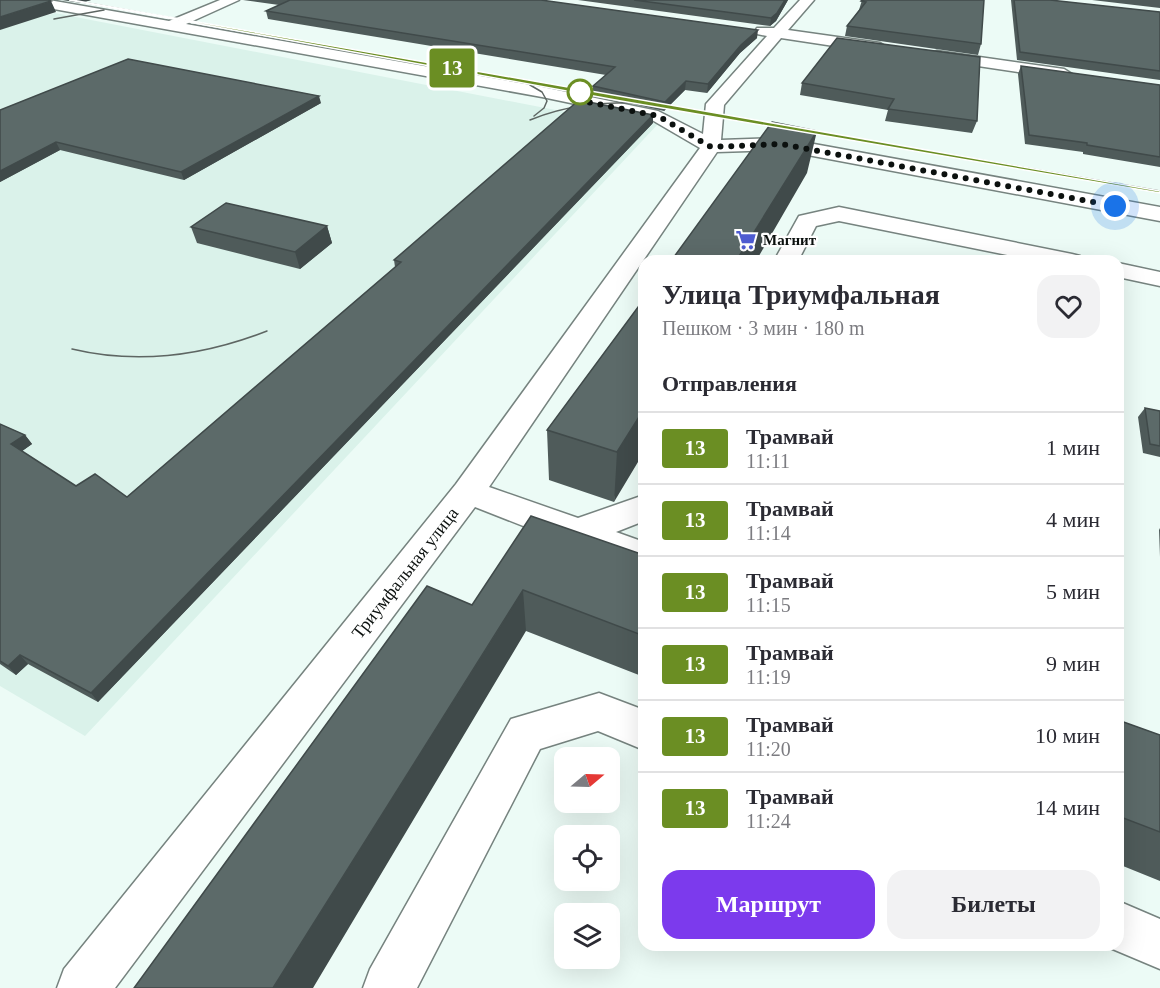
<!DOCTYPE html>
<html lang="ru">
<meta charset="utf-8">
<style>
:root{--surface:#fff;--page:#f2f2f3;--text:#2b2b33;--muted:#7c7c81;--line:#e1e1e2;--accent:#7c3aed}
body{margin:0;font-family:"Times New Roman",serif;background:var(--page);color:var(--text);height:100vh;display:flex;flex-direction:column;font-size:22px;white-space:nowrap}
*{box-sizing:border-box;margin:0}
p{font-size:20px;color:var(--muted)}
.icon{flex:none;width:33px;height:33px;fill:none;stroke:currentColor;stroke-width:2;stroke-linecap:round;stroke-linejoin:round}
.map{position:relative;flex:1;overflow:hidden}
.details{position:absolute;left:638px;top:255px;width:486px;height:696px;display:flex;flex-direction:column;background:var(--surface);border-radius:18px;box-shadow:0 6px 24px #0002}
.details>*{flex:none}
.badge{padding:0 12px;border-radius:4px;font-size:21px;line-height:39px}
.needle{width:39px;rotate:71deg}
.fabs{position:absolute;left:554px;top:747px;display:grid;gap:12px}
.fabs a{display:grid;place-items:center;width:66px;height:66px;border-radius:12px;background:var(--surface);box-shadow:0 6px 24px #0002;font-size:30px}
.you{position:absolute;width:30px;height:30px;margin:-15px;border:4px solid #fff;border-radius:50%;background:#1a73e8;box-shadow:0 0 0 9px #1a73e833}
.map>.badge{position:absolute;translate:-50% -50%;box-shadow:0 0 0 3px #fff}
h2{padding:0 24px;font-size:22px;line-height:54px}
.round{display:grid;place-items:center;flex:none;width:63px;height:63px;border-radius:18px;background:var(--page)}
.headline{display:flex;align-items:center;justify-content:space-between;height:102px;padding:0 24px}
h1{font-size:28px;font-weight:800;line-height:45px}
.action{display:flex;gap:12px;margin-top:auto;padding:12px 24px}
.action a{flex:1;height:69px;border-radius:18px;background:var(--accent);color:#fff;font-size:24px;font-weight:800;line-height:69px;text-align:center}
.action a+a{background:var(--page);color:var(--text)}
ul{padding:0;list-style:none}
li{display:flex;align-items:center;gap:18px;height:72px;padding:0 24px;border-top:2px solid var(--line)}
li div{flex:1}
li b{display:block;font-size:22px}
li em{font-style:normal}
li .badge{min-width:66px;font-weight:700;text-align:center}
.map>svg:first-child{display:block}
.built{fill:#daf2ea}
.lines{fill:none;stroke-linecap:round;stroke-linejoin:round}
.minor-casing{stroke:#76837f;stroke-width:3}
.minor{fill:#fff;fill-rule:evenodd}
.tram{stroke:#5e6663;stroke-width:1.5}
.wall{fill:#4f5b5a}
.shaded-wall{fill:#404a4a}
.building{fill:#5c6a69;stroke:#404a4a;stroke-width:1.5}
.line{fill:#6b8e23;stroke:#fff;stroke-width:1.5}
.walk{stroke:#0c110f;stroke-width:6;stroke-dasharray:0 10.8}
.stop-dot{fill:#fff;stroke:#6b8e23;stroke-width:3}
.labels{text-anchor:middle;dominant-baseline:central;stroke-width:4.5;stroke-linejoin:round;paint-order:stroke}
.far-poi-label{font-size:15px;font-weight:bold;fill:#0c110f;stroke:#fff;text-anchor:start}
.street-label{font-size:18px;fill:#0c110f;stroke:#fff}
</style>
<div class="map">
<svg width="1160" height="988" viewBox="0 0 1160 988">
<rect width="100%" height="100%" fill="#ecfbf6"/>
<path class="built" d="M0 7 49 15 55 13 571 113 223 416 608 114 658 124 85 736 0 686Z"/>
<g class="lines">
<g class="minor-casing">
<path id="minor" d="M19 0H49L169 21 220 0H239L186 24 542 87 658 111 703 134 706 104 767 36 757 34 755 31 757 28H774L800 0H814L788 30 880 43 888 48 880 53 781 38 724 105 721 140 781 138 1160 207V221L781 150 717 152 489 487 578 518 644 495V521L616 532 644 542V570L564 542 475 507 115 988H57L64 969 456 484 700 148 652 120 542 97 26 4Z
M937 51 1064 69 1072 74 1064 79 931 59 929 56 931 53Z
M839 207 1072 254 1080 256 1084 261H1037L839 221 816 226 798 261H774L799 216Z
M1118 263 1160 272V286L1118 277Z
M599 693 644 710V750L598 731 540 749 417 988H363L370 969 511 719Z
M1118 901 1160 919V969L1103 945H1118Z"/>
</g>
<use href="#minor" class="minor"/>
<path class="tram" d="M71 0 609 97
M54 19 104 10
M530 85 542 92 547 101 544 108 534 116
M653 104 1160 191
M530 120C566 105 602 102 641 103
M72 349C139 365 203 356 267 331"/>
</g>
<path class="wall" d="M62 0H91L81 3Z
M243 0H541L757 38 740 53 707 93 685 90 664 111 593 95V86L606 75 268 19 266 11 279 5Z
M578 0H788L776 21 770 26Z
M862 0 981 44 978 55 845 36 847 26 859 10Z
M1011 0H1050L1160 12V80L1017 60Z
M1092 0H1160V8Z
M837 38 977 121 972 133 885 121 888 110 800 95 802 83Z
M1021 66 1160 85V167L1083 154V152L1025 144 1018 74Z
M321 103 184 180 60 150 0 182V110Z
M653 123 98 702 28 664 16 675 0 664V424L25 435 32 444 22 451 76 486 127 497 395 267 394 260Z
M327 226 332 243 300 269 197 243 191 227Z
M644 299 614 502 549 480 547 430Z
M1145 408 1160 411V457L1143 453 1138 417Z
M1160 528V557L1159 530Z
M644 555V677L526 631 472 605Z
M1118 720 1160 735V881L1118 864Z"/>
<path class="shaded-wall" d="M80 0H91L81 3Z
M785 0H788L776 21 770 26 771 18Z
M51 1 56 12 0 30V17Z
M758 30 757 38 740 53 707 93 708 84 741 45Z
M686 81 685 90 664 111 665 102Z
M319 96 321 103 184 180 181 172Z
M653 115V123L98 702 91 693Z
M817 131 807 173 756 261H736Z
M56 142 60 150 0 182V171Z
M327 226 332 243 300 269 295 252Z
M644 409V452L614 502 617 452Z
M25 435 32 444 18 454 11 444Z
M523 590 526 631 313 988H273Z
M20 655 28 664 16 675 8 666Z"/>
<path class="building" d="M0 0H48L51 1 0 17Z
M290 0H541L758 30 741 45 708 84 686 81 665 102 593 86 615 67 266 11Z
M634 0H785L777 13 771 18Z
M862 0H984L981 44 847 26 866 2 861 1Z
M1014 0H1050L1160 12V71L1020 52Z
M837 38 980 57 977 121 888 109 894 99 802 83Z
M128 59 319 96 181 172 56 142 0 171V110Z
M1021 66 1160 85V157L1087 145V143L1029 135Z
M579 100 653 115 91 693 20 655 8 666 0 661V424L25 435 11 444 76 486 95 474 127 497 401 262 394 260Z
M772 122 817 131 736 261H671Z
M226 203 327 226 295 252 191 227Z
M644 299V409L617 452 547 430Z
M1145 408 1160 411V446L1150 444Z
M531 516 644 555V636L523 590 273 988H134L427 586 472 605Z
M1118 720 1160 735V832L1118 816Z"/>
<path class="line" d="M69 0H72L1160 191V193L621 101Z"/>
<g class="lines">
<path class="walk" d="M580 92 577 100 658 116 711 147 781 144 1115 206"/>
</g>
<defs>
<g id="supermarket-bare" transform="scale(1.62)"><path d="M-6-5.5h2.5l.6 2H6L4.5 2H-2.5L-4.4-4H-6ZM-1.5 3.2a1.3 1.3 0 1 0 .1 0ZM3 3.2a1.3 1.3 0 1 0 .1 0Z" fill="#4e5bd1" stroke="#fff" stroke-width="2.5" paint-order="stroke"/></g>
</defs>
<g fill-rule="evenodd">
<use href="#supermarket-bare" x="746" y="240"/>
</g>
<circle class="stop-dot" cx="580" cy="92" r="12"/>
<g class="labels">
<g class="far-poi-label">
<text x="763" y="240">Магнит</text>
</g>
<g class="street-label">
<text transform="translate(405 573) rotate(-52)">Триумфальная улица</text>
</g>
</g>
</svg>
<div class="fabs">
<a><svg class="needle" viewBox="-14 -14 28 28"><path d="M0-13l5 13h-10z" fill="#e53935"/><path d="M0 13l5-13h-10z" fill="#7c7c81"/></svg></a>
<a><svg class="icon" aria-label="locate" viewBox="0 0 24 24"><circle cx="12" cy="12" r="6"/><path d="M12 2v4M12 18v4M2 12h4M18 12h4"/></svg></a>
<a><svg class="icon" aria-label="layers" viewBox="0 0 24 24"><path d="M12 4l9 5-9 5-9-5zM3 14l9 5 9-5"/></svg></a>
</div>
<div class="you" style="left:1115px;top:206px"></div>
<b class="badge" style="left:452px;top:68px;background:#6b8e23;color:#fff">13</b>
<section class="details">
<div class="headline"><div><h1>Улица Триумфальная</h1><p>Пешком · 3 мин · 180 m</p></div><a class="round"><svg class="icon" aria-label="heart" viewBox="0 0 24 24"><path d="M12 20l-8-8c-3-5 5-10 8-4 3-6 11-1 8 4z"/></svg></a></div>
<h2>Отправления</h2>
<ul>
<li><span class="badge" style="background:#6b8e23;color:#fff">13</span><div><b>Трамвай</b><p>11:11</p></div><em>1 мин</em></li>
<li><span class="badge" style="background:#6b8e23;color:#fff">13</span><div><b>Трамвай</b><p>11:14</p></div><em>4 мин</em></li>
<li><span class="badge" style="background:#6b8e23;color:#fff">13</span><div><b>Трамвай</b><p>11:15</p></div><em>5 мин</em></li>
<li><span class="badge" style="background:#6b8e23;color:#fff">13</span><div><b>Трамвай</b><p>11:19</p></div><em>9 мин</em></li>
<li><span class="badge" style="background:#6b8e23;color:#fff">13</span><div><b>Трамвай</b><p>11:20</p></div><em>10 мин</em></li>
<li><span class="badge" style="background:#6b8e23;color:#fff">13</span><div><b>Трамвай</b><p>11:24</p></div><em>14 мин</em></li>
</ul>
<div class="action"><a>Маршрут</a><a>Билеты</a></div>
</section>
</div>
